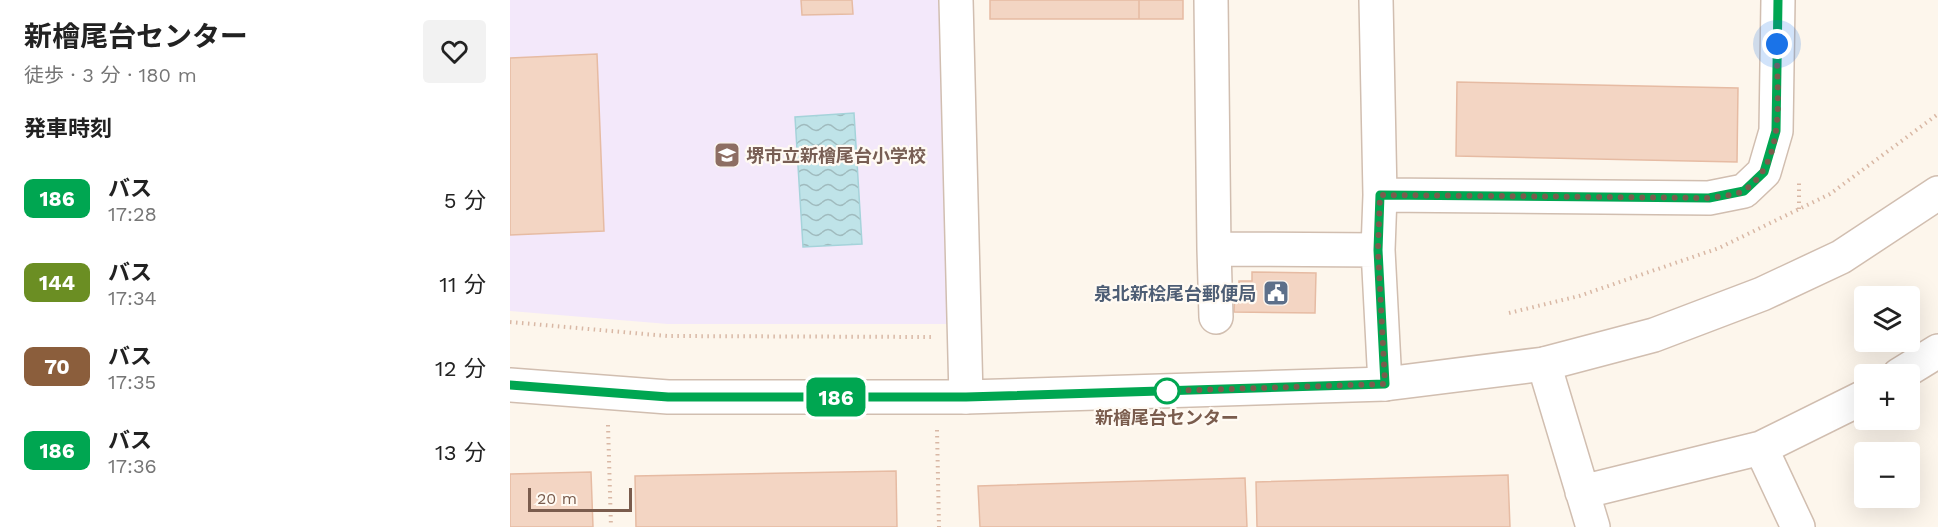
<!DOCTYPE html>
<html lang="ja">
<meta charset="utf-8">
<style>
:root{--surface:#fff;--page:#f2f2f2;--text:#222;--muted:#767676}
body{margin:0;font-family:"Work Sans","Noto Sans JP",sans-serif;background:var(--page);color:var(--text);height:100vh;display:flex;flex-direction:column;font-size:22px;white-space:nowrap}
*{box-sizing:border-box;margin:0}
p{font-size:20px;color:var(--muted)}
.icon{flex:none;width:33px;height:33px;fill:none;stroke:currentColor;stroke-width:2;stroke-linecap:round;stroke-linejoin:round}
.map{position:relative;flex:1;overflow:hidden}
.panel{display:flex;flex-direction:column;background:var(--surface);width:510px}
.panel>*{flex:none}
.badge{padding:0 12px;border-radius:9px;font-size:21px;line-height:39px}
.controls{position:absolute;left:1344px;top:286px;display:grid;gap:12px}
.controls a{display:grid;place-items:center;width:66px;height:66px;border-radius:6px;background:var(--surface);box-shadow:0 6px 24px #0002;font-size:30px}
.scale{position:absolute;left:18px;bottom:15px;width:104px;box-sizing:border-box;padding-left:6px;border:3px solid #7a5c4d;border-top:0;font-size:16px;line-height:21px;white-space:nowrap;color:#7a5c4d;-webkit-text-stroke:4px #fffaf3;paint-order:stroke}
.you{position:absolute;width:30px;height:30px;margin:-15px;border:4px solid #fff;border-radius:50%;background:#1a73e8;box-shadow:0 0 0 9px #1a73e833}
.map>.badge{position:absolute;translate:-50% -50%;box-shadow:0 0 0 3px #fff}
h2{padding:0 24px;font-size:22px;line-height:54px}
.round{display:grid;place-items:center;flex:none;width:63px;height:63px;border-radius:6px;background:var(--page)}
.headline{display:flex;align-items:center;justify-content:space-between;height:102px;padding:0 24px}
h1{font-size:28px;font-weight:700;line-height:45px}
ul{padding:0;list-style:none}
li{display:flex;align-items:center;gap:18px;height:84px;padding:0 24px}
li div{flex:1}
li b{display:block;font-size:22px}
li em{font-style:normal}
li .badge{min-width:66px;font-weight:700;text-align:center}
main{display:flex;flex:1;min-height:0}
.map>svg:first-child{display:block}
.education{fill:#f3e8fa}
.water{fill:url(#water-waves);stroke:#a5d3da;stroke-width:1.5}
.building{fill:#f3d5c3;stroke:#e6bba3;stroke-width:1.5}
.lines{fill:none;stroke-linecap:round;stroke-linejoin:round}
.minor-casing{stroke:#d1beb0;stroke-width:36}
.tertiary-casing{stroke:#d1beb0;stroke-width:36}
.path{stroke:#d9b8a5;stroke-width:4;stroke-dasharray:1.5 4.5;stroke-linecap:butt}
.minor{stroke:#fff;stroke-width:33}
.tertiary{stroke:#fff;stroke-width:33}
.line-casing{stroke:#fff;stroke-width:14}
.line{stroke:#00a651;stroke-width:9}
.walk{stroke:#7a5c4d;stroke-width:6;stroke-dasharray:0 10.8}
.stop-dot{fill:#fff;stroke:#00a651;stroke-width:3}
.labels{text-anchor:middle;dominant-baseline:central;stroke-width:4.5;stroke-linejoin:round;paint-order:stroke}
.education-label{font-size:18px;font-weight:bold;fill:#785e54;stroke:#fffaf3;text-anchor:start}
.service-label{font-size:18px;font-weight:bold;fill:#4e5e75;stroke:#fffaf3;text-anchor:end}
.stop-label{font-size:18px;font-weight:bold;fill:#7a5c4d;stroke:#fffaf3}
</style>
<main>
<section class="panel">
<div class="headline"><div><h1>新檜尾台センター</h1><p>徒歩 · 3 分 · 180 m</p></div><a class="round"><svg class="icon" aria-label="heart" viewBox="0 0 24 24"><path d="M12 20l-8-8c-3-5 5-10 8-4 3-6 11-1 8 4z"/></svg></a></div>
<h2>発車時刻</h2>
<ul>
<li><span class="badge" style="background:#00a651;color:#fff">186</span><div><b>バス</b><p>17:28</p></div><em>5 分</em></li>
<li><span class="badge" style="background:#6b8e23;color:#fff">144</span><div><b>バス</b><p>17:34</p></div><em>11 分</em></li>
<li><span class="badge" style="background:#8b5e3c;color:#fff">70</span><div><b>バス</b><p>17:35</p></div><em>12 分</em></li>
<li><span class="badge" style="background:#00a651;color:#fff">186</span><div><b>バス</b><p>17:36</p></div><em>13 分</em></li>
</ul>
</section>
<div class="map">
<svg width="1428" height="527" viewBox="0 0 1428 527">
<defs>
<pattern id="water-waves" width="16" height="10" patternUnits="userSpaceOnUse" patternTransform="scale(1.5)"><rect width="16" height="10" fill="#bfe3e8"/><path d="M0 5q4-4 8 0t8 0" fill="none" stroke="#a0bbbe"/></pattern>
</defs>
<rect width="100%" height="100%" fill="#fdf6ec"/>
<path class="education" d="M0 0H429L437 324H158L0 311Z"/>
<path class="water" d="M344 113 352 244 293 247 285 117Z"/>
<path class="building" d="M291 0H342L343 14 292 15Z
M480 0H629V19H480Z
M629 0H673V19H629Z
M87 54 94 231 0 235V58Z
M947 82 1228 88 1227 162 946 156Z
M742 272 806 273 805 313 724 312 725 292H729V281H742Z
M386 471 387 527H126L125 476Z
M81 472 83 527H0V474Z
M998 475 1000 527H747L746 482Z
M735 478 737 527H470L468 486Z"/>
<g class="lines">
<g class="minor-casing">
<path id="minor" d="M446 0 456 397
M701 0 704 249 868 250
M866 0 870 195 868 250 875 384
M870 195 1199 198 1234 191 1254 172 1266 131 1268 0
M704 249 706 317
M1034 364 1083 527
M1389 375 1428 351
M1251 448 1288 527
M1072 492 1251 448 1354 397"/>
</g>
<g class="tertiary-casing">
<path id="tertiary" d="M0 385 158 397H456L875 384 1034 364 1144 335 1252 294 1331 257 1428 193"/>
</g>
<path class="path" d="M1289 209V179
M999 313 1069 296 1209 248 1320 194 1428 114
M0 322 157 336 422 337
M98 425 101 527
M427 430 429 527"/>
<use href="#minor" class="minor"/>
<use href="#tertiary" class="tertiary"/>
</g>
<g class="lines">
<g class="line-casing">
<path id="line" d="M0 385 158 397H456L875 384 868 250 870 195 1199 198 1234 191 1254 172 1266 131 1268 0"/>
</g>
<use href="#line" class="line"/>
<path class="walk" d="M657 391 875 384 868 250 870 195 1199 198C1210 196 1227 196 1236 189 1278 159 1266 90 1267 44"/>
</g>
<defs>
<g id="school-square" transform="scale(1.35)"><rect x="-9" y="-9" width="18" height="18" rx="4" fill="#8d6e63" stroke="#fffaf3"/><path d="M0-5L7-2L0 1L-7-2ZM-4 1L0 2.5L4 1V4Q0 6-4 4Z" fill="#fff"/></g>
<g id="civic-square" transform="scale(1.35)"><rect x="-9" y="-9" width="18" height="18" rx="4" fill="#5c6f8a" stroke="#fffaf3"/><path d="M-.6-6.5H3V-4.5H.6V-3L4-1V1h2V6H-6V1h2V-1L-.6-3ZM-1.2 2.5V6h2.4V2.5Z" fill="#fff"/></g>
</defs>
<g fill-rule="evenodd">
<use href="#school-square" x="217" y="155"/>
<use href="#civic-square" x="766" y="293"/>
</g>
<circle class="stop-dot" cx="657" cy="391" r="12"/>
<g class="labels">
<g class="education-label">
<text x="236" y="155">堺市立新檜尾台小学校</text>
</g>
<g class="service-label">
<text x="746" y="293">泉北新桧尾台郵便局</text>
</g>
<g class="stop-label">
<text x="657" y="417">新檜尾台センター</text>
</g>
</g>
</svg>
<div class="controls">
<a><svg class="icon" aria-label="layers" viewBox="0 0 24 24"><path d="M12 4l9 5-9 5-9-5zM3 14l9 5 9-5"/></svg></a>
<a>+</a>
<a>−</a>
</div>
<div class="scale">20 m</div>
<div class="you" style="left:1267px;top:44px"></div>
<b class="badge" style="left:326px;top:397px;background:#00a651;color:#fff">186</b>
</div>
</main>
